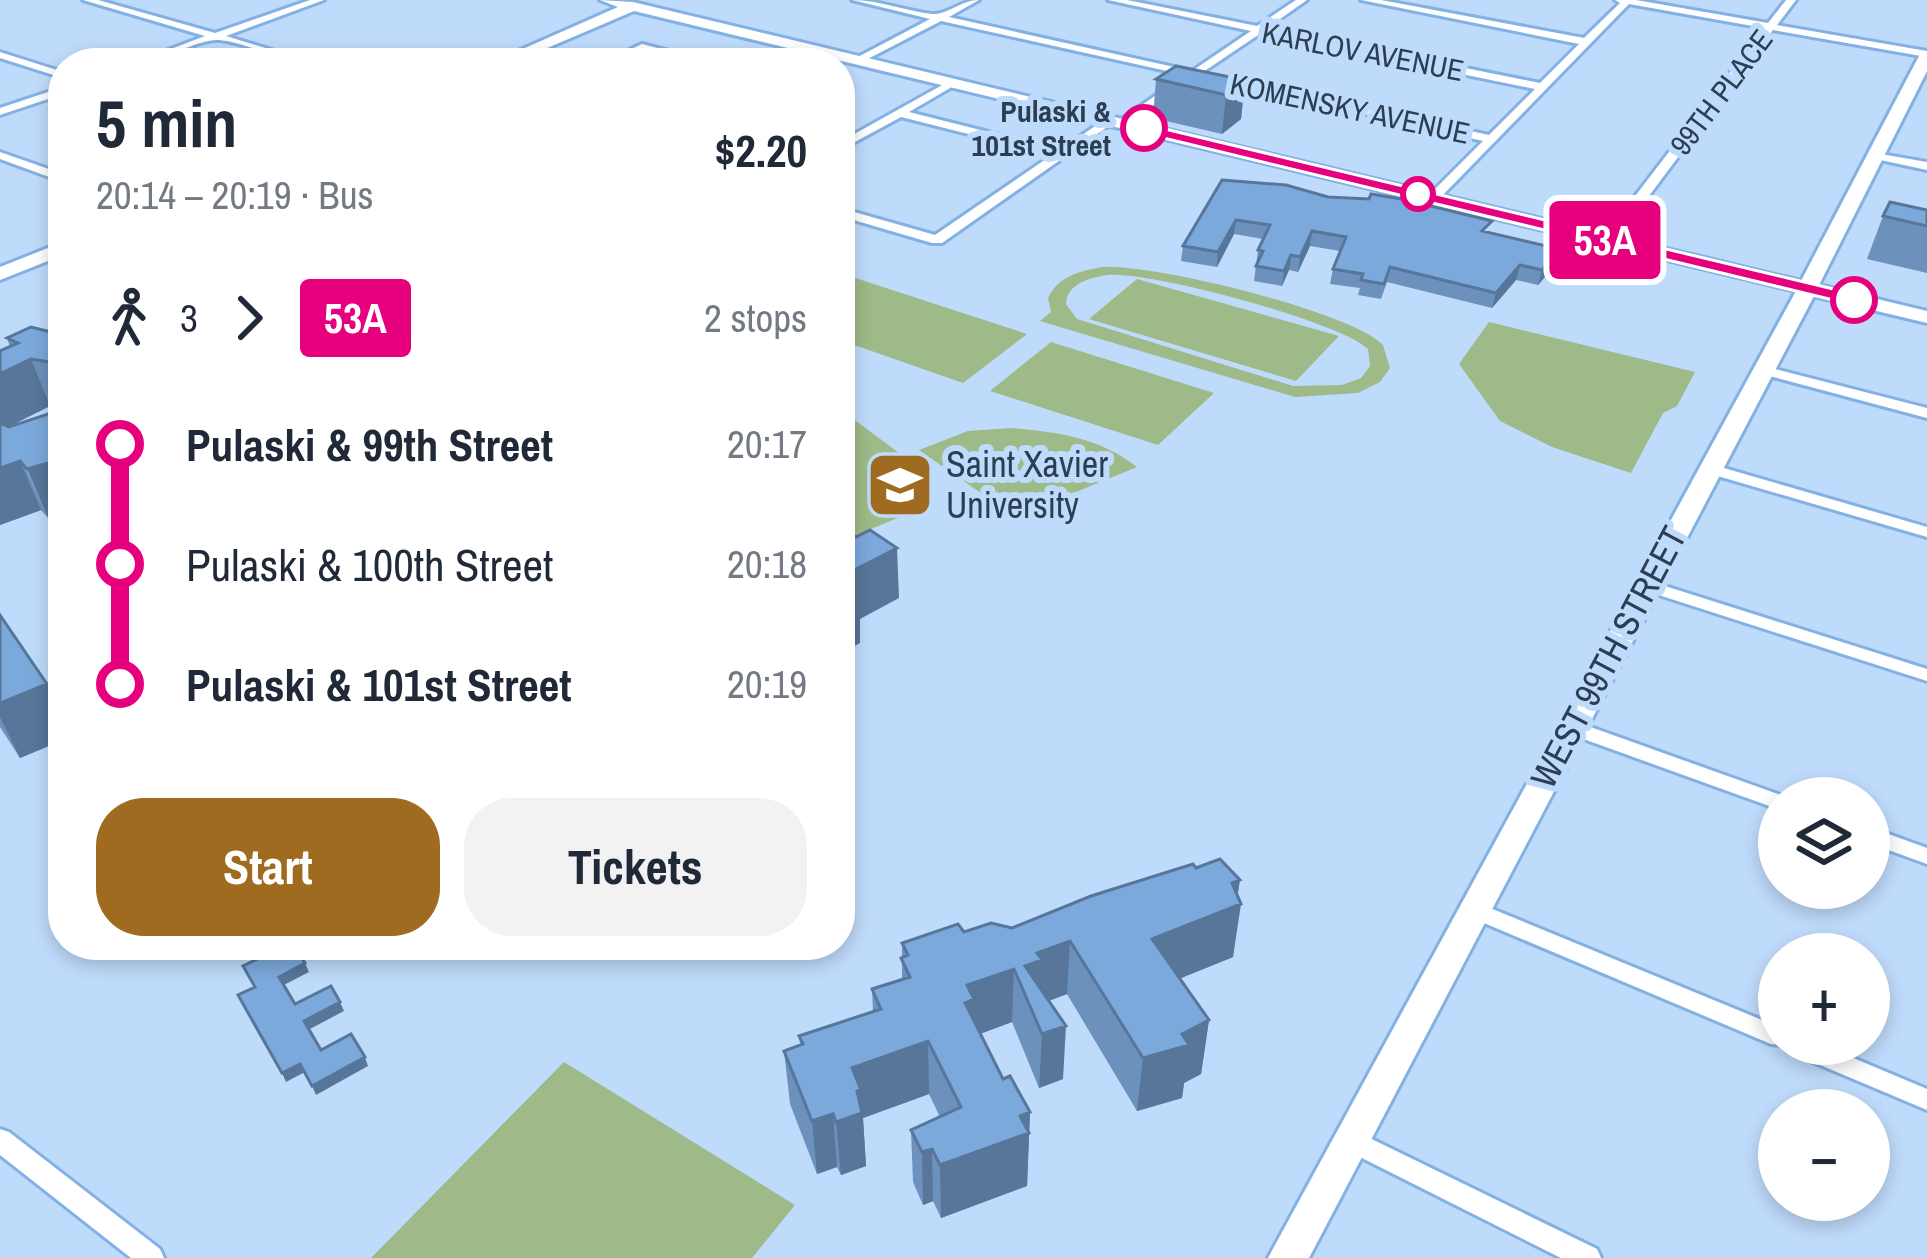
<!DOCTYPE html>
<meta charset="utf-8">
<style>
:root{--surface:#fff;--page:#f2f2f3;--text:#1f2937;--muted:#747a83;--accent:#9e6b21}
body{margin:0;font-family:"Archivo Narrow",sans-serif;background:var(--page);color:var(--text);height:100vh;display:flex;flex-direction:column;font-size:45px;white-space:nowrap}
*{box-sizing:border-box;margin:0}
p{font-size:39px;color:var(--muted)}
.icon{flex:none;width:66px;height:66px;fill:none;stroke:currentColor;stroke-width:2;stroke-linecap:round;stroke-linejoin:round}
.map{position:relative;flex:1;overflow:hidden}
.panel{position:absolute;left:48px;top:48px;width:807px;height:912px;display:flex;flex-direction:column;background:var(--surface);border-radius:48px;box-shadow:0 6px 18px #0003}
.panel>*{flex:none}
.badge{padding:0 24px;border-radius:9px;font-size:42px;line-height:78px}
.buttons{position:absolute;left:1758px;top:777px;display:grid;gap:24px}
.buttons a{display:grid;place-items:center;width:132px;height:132px;border-radius:50%;background:var(--surface);box-shadow:0 6px 18px #0003;font-size:60px}
.map>.badge{position:absolute;translate:-50% -50%;box-shadow:0 0 0 6px #fff}
.legs{display:flex;align-items:center;gap:18px;height:132px;padding:0 48px;font-size:39px}
.legs p{margin-inline-start:auto}
.headline{display:flex;align-items:center;justify-content:space-between;height:204px;padding:0 48px}
h1{font-size:66px;font-weight:700;line-height:90px}
.cta{display:flex;gap:24px;margin-top:auto;padding:24px 48px}
.cta a{flex:1;height:138px;border-radius:48px;background:var(--accent);color:#fff;font-size:48px;font-weight:700;line-height:138px;text-align:center}
.cta a+a{background:var(--page);color:var(--text)}
ul{padding:0 48px;list-style:none}
li{display:flex;align-items:center;gap:42px;height:120px;font-size:45px}
li i{display:grid;place-items:center;width:18px;height:100%;margin:0 15px;background:currentColor}
li i::after{content:'';width:30px;height:30px;margin:-15px;border:9px solid;border-radius:50%;background:var(--surface)}
li p{margin-inline-start:auto}
li:first-child i{background:linear-gradient(#0000 50%,currentColor 0)}
li:last-child i{background:linear-gradient(currentColor 50%,#0000 0)}
.map>svg:first-child{display:block}
.green{fill:#9eba88;fill-rule:evenodd}
.lines{fill:none;stroke-linecap:round;stroke-linejoin:round}
.street-casing{stroke:#83b1e4;stroke-width:6}
.secondary-casing{stroke:#83b1e4;stroke-width:6}
.street{fill:#fff;fill-rule:evenodd}
.secondary{fill:#fff;fill-rule:evenodd}
.wall{fill:#6b91bc}
.shaded-wall{fill:#577699}
.building{fill:#7ca9db;stroke:#577699;stroke-width:3}
.line-1{fill:#e6007e;stroke:#fff;stroke-width:3}
.stop-1-dot{fill:#fff;stroke:#e6007e;stroke-width:6}
.labels{text-anchor:middle;dominant-baseline:central;stroke-width:12;stroke-linejoin:round;paint-order:stroke}
.far-street-label{font-size:30px;fill:#2b3e53;stroke:#bfdbfb}
.far-stop-label{font-size:30px;font-weight:bold;fill:#2b3e53;stroke:#bfdbfb;text-anchor:end}
.poi-label{font-size:36px;fill:#2b3e53;stroke:#bfdbfb;text-anchor:start}
.street-label{font-size:36px;fill:#2b3e53;stroke:#bfdbfb}
</style>
<div class="map">
<svg width="1927" height="1258" viewBox="0 0 1927 1258">
<rect width="100%" height="100%" fill="#bfdbfb"/>
<path class="green" d="M1103 267C1153 264 1350 311 1383 345L1390 368 1380 382 1358 393 1295 397 1040 321 1051 312 1048 298C1059 275 1081 271 1103 267ZM1107 275C1148 270 1341 322 1368 349L1370 366 1361 378 1342 385 1293 386 1077 319 1066 304C1067 283 1090 278 1107 275Z
M840 273 1027 334 963 383 840 340Z
M1137 279 1339 336 1296 381 1089 319Z
M1489 322 1695 372 1677 406 1663 413 1631 473 1552 447 1500 421 1459 364Z
M1051 342 1214 393 1158 445 990 391Z
M840 409 907 459 919 509 840 542Z
M1011 428C1057 432 1099 437 1137 467L1015 517 919 450 968 431Z
M564 1062 795 1205 752 1258H371Z"/>
<g class="lines">
<g class="street-casing">
<path id="street" d="M83 0H98L215 33 310 0H324L226 36 314 63C280 63 251 43 219 40 195 39 163 63 134 63L205 36Z
M852 0C880 0 905 11 932 14 948 15 961 0 979 0L949 17 1192 71 1251 31 1108 0H1127L1257 26 1296 0H1307L1267 28 1540 83 1579 44 1361 0H1381L1584 38 1620 3 1615 0H1636L1768 23 1786 0H1796L1777 25 1927 51V57L1773 30 1613 244 1608 245 1602 241 1603 238 1764 28 1629 4 1437 201H1429V195L1483 141 1215 80 1220 77 1489 135 1535 89 1261 33 1123 126 1119 125V121L1185 75 941 21 860 63 855 60 856 58 930 19Z
M642 44 707 61 708 63C688 63 656 48 640 52 625 55 617 63 602 63Z
M0 52 63 72V78L0 58Z
M831 52 840 54 826 63H813Z
M953 79 958 82 957 84 909 112 1060 150 1107 118 1117 120 942 243H932L840 216V208L935 235 1052 155 901 117 840 150V142Z
M63 87V94L0 115V108Z
M0 152 63 174V182L0 159Z
M1875 153 1927 162V170L1871 158V154Z
M1763 366 1927 408V418L1758 373V367Z
M1710 464 1927 527V537L1704 472 1702 469Z
M1646 580 1927 669V681L1640 589 1637 585 1640 581Z
M1571 720 1786 797 1787 798H1779V809L1772 807 1564 732 1561 727 1564 722Z
M1869 827 1927 848V864L1869 843Z
M1473 901 1779 1027V1044H1820L1927 1089V1110L1787 1051 1784 1045 1771 1044 1465 915 1462 909 1465 903Z
M1349 1128 1597 1249 1601 1258H1561L1340 1147 1337 1139 1340 1131Z
M0 1129 9 1132 160 1249 164 1258H131L0 1155Z"/>
</g>
<g class="secondary-casing">
<path id="secondary" d="M600 0 633 2 1801 281 1919 56 1927 51V71L1819 285 1927 311V323L1814 296 1309 1258H1268L1796 291 634 11 512 63H491L618 7Z
M63 242V255L0 280V267Z"/>
</g>
<use href="#street" class="street"/>
<use href="#secondary" class="secondary"/>
</g>
<path class="wall" d="M1156 79 1245 80 1241 119 1222 134 1153 118Z
M1222 180 1328 197 1489 233 1556 264 1538 285 1516 280 1492 308 1387 282 1381 299 1358 295 1360 288 1330 284 1333 269 1340 251 1310 246 1298 272 1289 270 1282 286 1254 281 1258 250 1263 239 1234 234 1217 267 1181 261 1183 246Z
M1927 210V273L1867 259 1883 216Z
M63 321V408L50 406 8 427 48 518 41 510 0 525 10 347 7 338 59 334Z
M0 615 47 684 63 718V740L20 758 0 727Z
M1196 868 1238 896 1233 957 1179 979 1209 1020 1201 1074 1184 1083 1182 1098 1137 1111 1067 994 1049 1001 1063 1079 1039 1088 1012 1022 980 1034 1003 1079 1030 1112 1027 1186 941 1218 933 1201 923 1205 913 1182 911 1130 940 1117 929 1094 863 1118 866 1166 841 1175 837 1167 817 1174 790 1104 784 1051 800 1045 799 1036 873 1011 872 989 902 980V943L964 932 1012 928Z"/>
<path class="shaded-wall" d="M1245 80 1241 119 1222 134 1226 95Z
M1236 220 1234 234 1217 267 1218 252Z
M1312 231 1310 246 1298 272 1300 257Z
M1559 249 1556 264 1538 285 1542 270Z
M1291 255 1289 270 1282 286 1284 271Z
M1520 265 1516 280 1492 308 1496 293Z
M31 359 50 406 0 431V374Z
M63 446V515L48 518 27 469 52 450Z
M20 461 41 510 0 525V468Z
M897 548 899 598 860 619V643L840 654V601L847 574Z
M47 684 63 718V740L20 758 0 717V703Z
M1240 880 1236 906 1241 904 1233 957 1146 992 1152 939 1232 883Z
M1070 941 1067 994 1040 1004 1025 966 1037 953Z
M305 963 309 972 282 986 279 977Z
M1014 969 1012 1022 974 1036 965 1003 967 985Z
M340 1002 344 1011 308 1030 304 1021Z
M1209 1020 1201 1074 1184 1083 1182 1098 1137 1111 1143 1058Z
M1066 1026 1063 1079 1039 1088 1042 1034Z
M928 1041 929 1094 863 1118 866 1166 841 1175 836 1122 852 1068Z
M365 1057 368 1066 316 1095 312 1086Z
M300 1064 303 1073 286 1082 282 1073Z
M1030 1112 1027 1186 941 1218 940 1165 1020 1116Z
M833 1114 837 1167 817 1174 812 1121Z
M932 1149 933 1201 923 1205 922 1152Z"/>
<path class="building" d="M1176 66 1245 80 1226 95 1156 79Z
M1222 180 1286 185 1328 197 1369 199 1371 194 1402 199 1492 221 1482 231 1559 249 1542 270 1520 265 1496 293 1390 267 1384 284 1361 280 1363 274 1333 269 1346 237 1312 231 1300 257 1291 255 1284 271 1256 266 1263 251 1258 250 1270 225 1236 220 1218 252 1183 246Z
M1890 202 1927 210V226L1883 216Z
M63 321V364L31 359 0 374V351L18 343 7 338 31 327 59 334Z
M63 409V446L52 450 59 460 27 469 20 461 0 468V423L9 427Z
M840 526 856 537 870 530 897 548 847 574 858 581 849 586 858 592 840 601Z
M0 615 47 684 0 703Z
M1220 859 1240 880 1232 883 1241 904 1152 939 1209 1020 1182 1034 1189 1045 1143 1058 1070 941 1037 953 1042 960 1025 966 1066 1026 1042 1034 1014 969 967 985 974 999 965 1003 1003 1079 1010 1076 1030 1112 1020 1116 1029 1133 940 1165 932 1149 922 1152 911 1130 961 1107 928 1041 852 1068 861 1090 857 1091 862 1113 836 1122 833 1114 812 1121 784 1051 803 1044 799 1036 881 1009 872 989 910 977 901 958 908 955 902 943 958 924 964 932 991 923 1012 928 1091 896 1193 864 1196 868Z
M286 945H294L305 963 279 977 295 1004 331 986 340 1002 304 1021 321 1050 351 1034 365 1057 312 1086 300 1064 282 1073 238 995 255 987 243 966Z"/>
<path class="line-1" d="M1144 124 1854 294 1863 300 1854 305 1139 132Z"/>
<defs>
<g id="university-square" transform="scale(3.45)"><rect x="-9" y="-9" width="18" height="18" rx="4" fill="#9e6b21" stroke="#bfdbfb"/><path d="M0-5L7-2L0 1L-7-2ZM-4 1L0 2.5L4 1V4Q0 6-4 4Z" fill="#fff"/></g>
</defs>
<g fill-rule="evenodd">
<use href="#university-square" x="900" y="485"/>
</g>
<g class="stop-1-dot">
<circle cx="1144" cy="128" r="21"/>
<circle cx="1418" cy="194" r="15"/>
<circle cx="1854" cy="300" r="21"/>
</g>
<g class="labels">
<g class="far-street-label">
<text transform="translate(1363 51) rotate(11)">KARLOV AVENUE</text>
<text transform="translate(1721 92) rotate(-53)">99TH PLACE</text>
<text transform="translate(1350 108) rotate(12)">KOMENSKY AVENUE</text>
</g>
<g class="far-stop-label">
<text x="1111" y="111">Pulaski &amp;<tspan x="1111" dy="34">101st Street</tspan></text>
</g>
<g class="poi-label">
<text x="946" y="464">Saint Xavier<tspan x="946" dy="41">University</tspan></text>
</g>
<g class="street-label">
<text transform="translate(1608 657) rotate(-62)">WEST 99TH STREET</text>
</g>
</g>
</svg>
<div class="buttons">
<a><svg class="icon" aria-label="layers" viewBox="0 0 24 24"><path d="M12 4l9 5-9 5-9-5zM3 14l9 5 9-5"/></svg></a>
<a>+</a>
<a>−</a>
</div>
<b class="badge" style="left:1605px;top:240px;background:#e6007e;color:#fff">53A</b>
<section class="panel">
<div class="headline"><div><h1>5 min</h1><p>20:14 – 20:19 · Bus</p></div><b>$2.20</b></div>
<div class="legs"><svg class="icon" aria-label="walk" viewBox="0 0 24 24"><circle cx="13" cy="4" r="2"/><path d="M13 8l-2 6 4 7M11 14l-3 7M7 12l3-4h3l4 4"/></svg>3<svg class="icon" aria-label="forward" viewBox="0 0 24 24"><path d="M9 5l7 7-7 7"/></svg><b class="badge" style="background:#e6007e;color:#fff">53A</b><p>2 stops</p></div>
<ul>
<li><i style="color:#e6007e"></i><b>Pulaski &amp; 99th Street</b><p>20:17</p></li>
<li><i style="color:#e6007e"></i><span>Pulaski &amp; 100th Street</span><p>20:18</p></li>
<li><i style="color:#e6007e"></i><b>Pulaski &amp; 101st Street</b><p>20:19</p></li>
</ul>
<div class="cta"><a>Start</a><a>Tickets</a></div>
</section>
</div>
